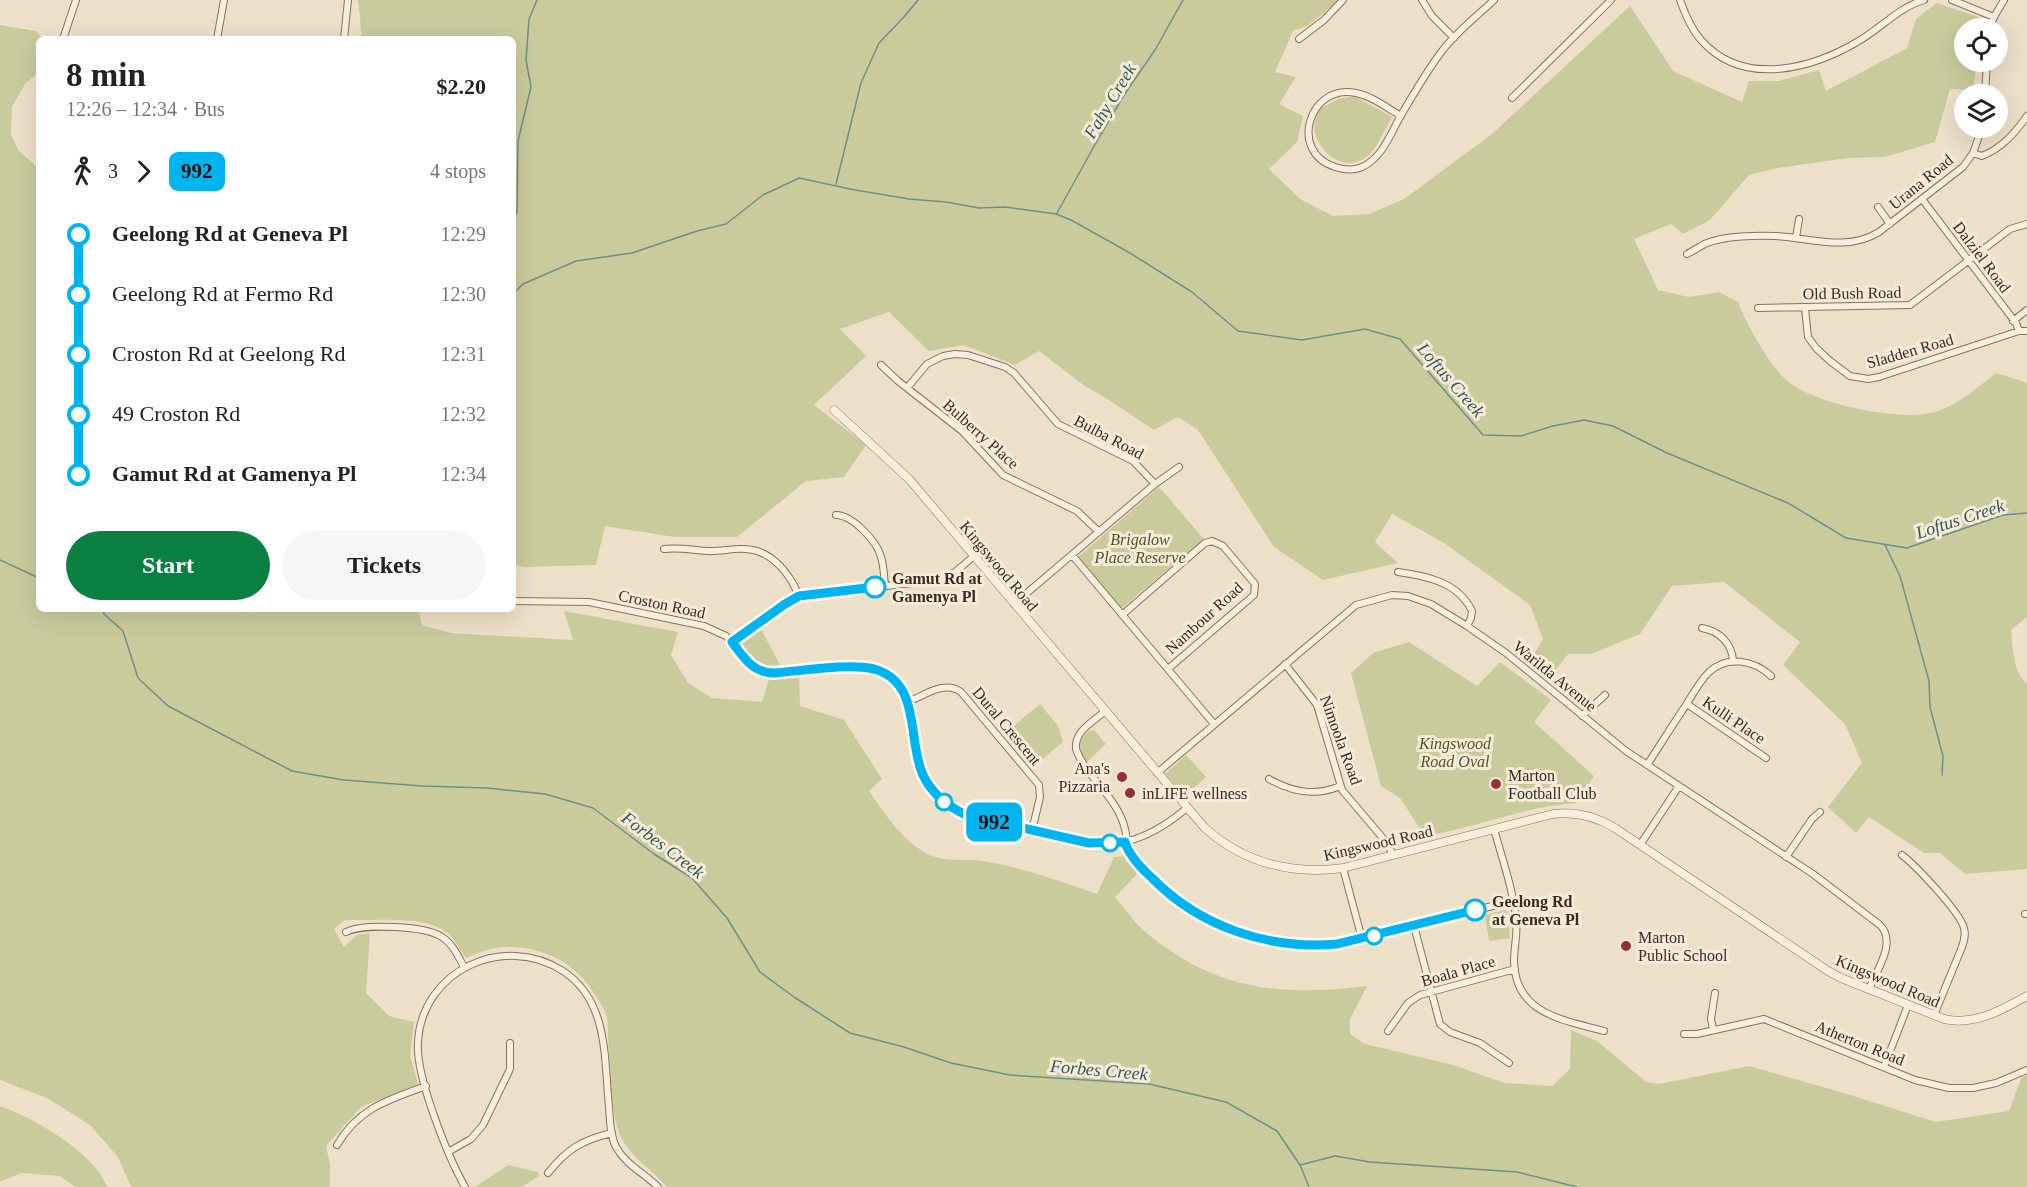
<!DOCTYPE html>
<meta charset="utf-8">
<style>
:root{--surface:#fff;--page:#f6f6f6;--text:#222;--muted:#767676;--accent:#0b8043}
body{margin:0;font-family:"Times New Roman",serif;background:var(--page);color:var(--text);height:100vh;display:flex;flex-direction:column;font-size:22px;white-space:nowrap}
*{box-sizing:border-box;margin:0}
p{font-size:20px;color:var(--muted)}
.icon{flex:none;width:33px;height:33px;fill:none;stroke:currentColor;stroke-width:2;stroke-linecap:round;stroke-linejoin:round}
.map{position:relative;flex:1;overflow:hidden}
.side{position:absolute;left:36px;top:36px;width:480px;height:576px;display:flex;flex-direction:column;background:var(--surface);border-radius:9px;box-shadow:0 6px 24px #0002}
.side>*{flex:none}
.badge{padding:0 12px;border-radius:9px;font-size:21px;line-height:39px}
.controls{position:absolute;left:1954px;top:18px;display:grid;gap:12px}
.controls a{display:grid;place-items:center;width:54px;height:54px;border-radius:50%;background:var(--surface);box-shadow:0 6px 24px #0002;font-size:30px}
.map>.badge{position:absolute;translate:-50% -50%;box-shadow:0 0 0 3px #fff}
.legs{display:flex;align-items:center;gap:9px;height:66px;padding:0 30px;font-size:20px}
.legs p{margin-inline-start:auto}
.head{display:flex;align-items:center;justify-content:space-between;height:102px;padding:0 30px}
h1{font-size:33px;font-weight:700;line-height:45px}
.primary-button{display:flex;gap:12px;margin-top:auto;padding:12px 30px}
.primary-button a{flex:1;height:69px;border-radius:36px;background:var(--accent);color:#fff;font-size:24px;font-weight:700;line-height:69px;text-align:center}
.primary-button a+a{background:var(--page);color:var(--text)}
ul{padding:0 30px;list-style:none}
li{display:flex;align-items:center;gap:21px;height:60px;font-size:22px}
li i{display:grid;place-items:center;width:9px;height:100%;margin:0 8px;background:currentColor}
li i::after{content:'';width:15px;height:15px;margin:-8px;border:4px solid;border-radius:50%;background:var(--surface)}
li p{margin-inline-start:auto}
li:first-child i{background:linear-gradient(#0000 50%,currentColor 0)}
li:last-child i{background:linear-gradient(currentColor 50%,#0000 0)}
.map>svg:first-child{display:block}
.green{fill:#c9cb9d}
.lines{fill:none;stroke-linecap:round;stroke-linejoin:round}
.stream{stroke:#709086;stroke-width:1.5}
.minor-casing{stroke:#89725e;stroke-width:8}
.tertiary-casing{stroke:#89725e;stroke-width:9}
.minor{stroke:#f8eedc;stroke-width:6}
.tertiary{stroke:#f8eedc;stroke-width:8}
.line-1-casing{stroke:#fff;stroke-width:14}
.line-1{stroke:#00b5ef;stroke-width:9}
.stop-1-dot{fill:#fff;stroke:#00b5ef;stroke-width:3}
.poi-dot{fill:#963038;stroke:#f5ebd8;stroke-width:2}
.labels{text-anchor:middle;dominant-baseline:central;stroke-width:6;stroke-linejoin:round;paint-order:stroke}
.street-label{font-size:16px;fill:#3a2b21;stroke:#f5ebd8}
.park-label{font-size:16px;font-style:italic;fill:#4e5628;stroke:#f5ebd8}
.stop-label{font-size:16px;font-weight:bold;fill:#3a2b21;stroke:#f5ebd8;text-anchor:start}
.poi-label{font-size:16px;fill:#3a2b21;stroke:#f5ebd8;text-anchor:start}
.water-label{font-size:18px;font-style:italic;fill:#315954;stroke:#f5ebd8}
</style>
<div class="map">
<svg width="2027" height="1187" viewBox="0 0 2027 1187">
<rect width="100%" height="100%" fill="#ede0c9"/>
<path class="green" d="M358 0H1339L1309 25 1293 31 1275 72 1296 77 1279 104 1303 116 1297 142 1269 169 1300 199 1333 216 1369 214 1404 199 1492 134 1630 6 1673 71 1742 102 1749 81H1779L1819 70 1826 91 1907 48 1916 19 1937 3 1984 19 1982 28H1965V62H1977L1973 90 1950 89 1935 142 1885 157 1848 158 1778 168 1749 175 1710 220 1683 234 1671 224 1634 239 1658 290 1688 297 1719 292 1738 302C1746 324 1769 364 1786 380 1813 404 1900 422 1935 412 1958 405 1978 387 1996 373L2025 382 2027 385V617L2011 630C2013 648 2013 672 2027 684V869L1965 874 1940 853H1924L1869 817 1856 833 1828 807 1862 763 1845 724 1783 665 1800 642 1724 582 1672 586 1640 634 1591 654H1568L1551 676 1530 662 1543 639 1530 605 1444 543 1392 514 1375 542 1398 563 1323 580 1274 547 1198 430 1178 417 1154 430 1109 400 1085 386 1039 351 1015 365 964 345 929 351 889 312 840 329 866 356 814 405 866 445 844 477 806 481 737 537H674L605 526 596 565 525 567 513 565V39H362Z
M0 25 36 31 43 39H39V72L25 84 12 107 11 134 18 150 39 169V609H418L422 625 451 633 573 640 564 611 678 632 671 655 688 683 712 698 762 702 770 676 799 675 800 706 844 720 882 779 869 791C886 815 904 844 932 856 947 862 967 858 982 861 1022 867 1059 881 1097 894L1114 857 1126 856 1139 872 1115 897C1124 907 1132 920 1142 929 1213 990 1278 997 1367 986L1350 1019V1034L1365 1044 1453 1065 1505 1083 1552 1086 1570 1069 1571 1030 1597 1041 1646 1082 1659 1084 1749 1066 1844 1093 1936 1122 2009 1111 2021 1079 2027 1074V1187H667C653 1170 630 1157 621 1137 610 1114 610 1063 608 1037 608 1029 608 1020 606 1014 604 1008 600 1003 597 998 578 964 544 946 505 947 492 947 478 953 466 958 461 951 456 942 450 935 429 914 374 921 345 920L334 929 344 947 357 935 370 933 366 993 389 1016 414 1022 410 1055 418 1084 361 1107 326 1146 330 1165V1187H131L118 1157 90 1125 47 1098 0 1080Z
M1354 96 1392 117C1386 127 1378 146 1370 154 1349 174 1321 157 1315 133 1313 125 1316 117 1318 110L1338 99Z
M1159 487 1204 539 1121 609 1077 558Z
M761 629 780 665 758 666 741 645Z
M1409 642 1477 686 1500 662 1551 700 1534 722 1594 776 1577 803C1525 806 1477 828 1425 836L1400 798 1381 786 1351 673 1373 653Z
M1040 704 1058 726 1063 742 1032 768 1004 734Z
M1090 730 1095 731 1106 744 1087 762C1077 748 1077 741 1090 730Z
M1186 755 1206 777 1185 796 1165 774Z
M1505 910 1508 914 1510 938 1489 941 1485 915Z
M0 1106C34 1118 94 1152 107 1187H75L60 1176 21 1173 0 1182Z
M508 1165 538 1172 539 1176 522 1187H475Z"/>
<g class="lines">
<path class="stream" d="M836 184 861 83 879 43 903 18 918 0
M1057 213 1097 141 1124 95 1155 50 1183 0
M513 223 517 212 518 141 531 87 526 60 529 19 537 0
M513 294 523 284 576 261 632 253 697 231 726 224 763 195 799 178 855 190 909 199 946 202 979 208 1005 207 1056 214 1071 220 1130 253 1192 292 1238 331 1302 340 1365 329 1400 339 1483 435 1521 436 1553 426 1584 420 1613 426 1667 453 1788 503 1846 538 1907 548 2003 515 2027 513
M1885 545 1900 576 1929 681 1930 707 1943 756 1942 775
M0 560 39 578
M103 609 104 614 123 631 138 678 168 706 292 771 344 780 422 786 487 788 545 794 593 808 654 854 692 878 727 918 760 972 794 997 850 1033 904 1047 951 1063 1010 1075 1149 1084 1226 1102 1277 1131 1300 1165 1309 1187
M1300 1165 1335 1156 1370 1162 1517 1172 1577 1187"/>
<g class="minor-casing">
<path id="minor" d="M1422 0 1432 16 1454 38
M1680 0C1685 14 1691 29 1701 40 1744 89 1815 68 1862 39 1883 26 1900 7 1924 0
M1952 0 1994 17
M1990 28 1994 17 2004 0
M63 39 76 0
M217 39 224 0
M344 39 348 0
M1299 39 1324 20 1343 0
M1985 94 1987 62
M1512 98 1611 0
M1401 116C1387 108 1372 96 1356 93 1309 83 1288 152 1335 167 1344 170 1353 171 1362 167 1382 158 1390 135 1400 117 1413 95 1426 72 1442 51 1456 32 1477 16 1494 0
M1973 153 1982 156C2002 148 2015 133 2027 116
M1922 199 2016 323 2019 331
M1878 207 1890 224
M1796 238 1799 219
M1687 254C1693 251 1700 246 1707 243 1724 236 1757 235 1776 236 1811 238 1847 252 1879 232L1963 167 1973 153 1982 128
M1758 308 1910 305 2010 229 2027 224
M1805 308 1808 337 1816 348 1830 361 1850 376 1868 379 1879 377 2019 331H2027
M2013 321 2027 310
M881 365 898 381 962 431 1003 475 1077 511 1099 532
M907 388 927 364 943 356 955 354 968 355 1005 367 1014 373 1058 424 1133 461 1155 484
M836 515C852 515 877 541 881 557 884 566 884 577 885 586
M664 549C679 547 692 550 707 551 720 552 732 548 745 549 772 550 790 574 799 596
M1072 555 1214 724
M1398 572C1427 576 1458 582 1472 611L1471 618 1467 626
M513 601 589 602 704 626 726 636 749 664 758 670 768 673C799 673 860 659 885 674 925 698 907 755 931 789 939 800 950 809 963 814 977 820 993 822 1007 825 1045 834 1085 849 1124 842 1148 837 1168 824 1187 808
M1014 604 1155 484 1179 467
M1122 615 1205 543 1212 541 1223 546 1255 584 1254 595 1168 669
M1702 628C1719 631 1732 643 1733 661
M732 642 785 604 799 596 938 580 955 572 973 557
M1285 664 1317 705 1342 790 1387 843 1393 855
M908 702C925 695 944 680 961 692L1039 785 1040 797 1032 831
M1687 704 1766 758
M1105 711C1093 722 1074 731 1076 749 1084 773 1108 790 1119 813 1122 819 1125 827 1126 834 1126 841 1125 846 1129 852 1141 873 1164 892 1184 905 1223 932 1271 947 1317 945 1345 944 1371 937 1398 930 1436 921 1474 910 1513 901
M1582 716 1605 695
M1647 765C1659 747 1670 729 1682 711 1691 698 1698 683 1709 672 1727 655 1754 660 1771 676
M1157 773 1356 605 1392 595 1408 596 1431 604 1467 626 1506 653 1626 751 1813 874 1880 925C1897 942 1877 970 1869 989
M1269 779C1292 792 1315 797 1340 786
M1494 829C1502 858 1513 889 1516 919 1518 933 1514 947 1514 961 1515 1015 1565 1020 1604 1031
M1640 845 1679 786
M1902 855C1916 866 1960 912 1964 928 1966 935 1964 941 1962 947L1934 1015
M1786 857 1812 819 1820 812
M1343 868 1362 939
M2025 914H2027
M1414 926 1440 1024 1450 1032 1480 1043 1509 1063
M346 932C363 923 426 926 442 937 453 944 458 956 464 967
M1713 1029 1711 1019 1715 993
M1388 1031 1408 1003 1420 995 1515 969
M1684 1034H1697L1764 1019 1915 1080 1949 1088H1973L1996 1083 2027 1070
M1884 1067 1908 1005
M337 1145C358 1109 387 1100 426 1086
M448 1152 471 1139 483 1125 510 1069V1043
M548 1173C567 1149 582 1140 612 1133
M465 1187C448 1157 415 1075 418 1042 422 970 504 933 563 971 609 1001 604 1059 609 1107 610 1120 610 1135 616 1147 626 1165 644 1173 658 1187"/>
</g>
<g class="tertiary-casing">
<path id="tertiary" d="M834 410 909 479 1204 827C1243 863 1292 875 1343 868L1553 814C1576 811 1595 816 1615 828L1828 971 1841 978 1944 1019C1974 1026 2002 1010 2027 996"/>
</g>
<use href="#minor" class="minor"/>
<use href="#tertiary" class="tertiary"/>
</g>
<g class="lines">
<g class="line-1-casing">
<path id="line-1" d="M875 587 799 596 785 604 732 642C743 657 753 673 774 673 802 671 848 663 874 669 922 682 907 741 923 775 932 794 947 806 966 815L1089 843 1125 842C1129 856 1141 868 1152 878 1200 927 1269 950 1337 944L1475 910"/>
</g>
<use href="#line-1" class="line-1"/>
</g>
<g class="stop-1-dot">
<circle cx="875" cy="587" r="10"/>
<circle cx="944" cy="802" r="8"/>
<circle cx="1110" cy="843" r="8"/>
<circle cx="1475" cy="910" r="10"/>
<circle cx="1374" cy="936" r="8"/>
</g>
<g class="poi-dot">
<circle cx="1122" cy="777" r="6"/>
<circle cx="1496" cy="784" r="6"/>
<circle cx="1130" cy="793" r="6"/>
<circle cx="1626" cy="946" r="6"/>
</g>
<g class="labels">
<g class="street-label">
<text transform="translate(1921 182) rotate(-39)">Urana Road</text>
<text transform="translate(1982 257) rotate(53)">Dalziel Road</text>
<text transform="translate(1852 293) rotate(-1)">Old Bush Road</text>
<text transform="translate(1910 351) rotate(-16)">Sladden Road</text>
<text transform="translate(981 434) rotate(42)">Bulberry Place</text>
<text transform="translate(1109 437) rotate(28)">Bulba Road</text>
<text transform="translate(999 566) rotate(50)">Kingswood Road</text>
<text transform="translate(662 604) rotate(12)">Croston Road</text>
<text transform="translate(1204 618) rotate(-42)">Nambour Road</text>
<text transform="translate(1555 676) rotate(39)">Warilda Avenue</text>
<text transform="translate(1734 720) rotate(34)">Kulli Place</text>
<text transform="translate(1007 726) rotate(50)">Dural Crescent</text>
<text transform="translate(1341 740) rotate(70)">Nimoola Road</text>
<text transform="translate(1378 843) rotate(-13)">Kingswood Road</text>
<text transform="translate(1458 971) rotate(-16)">Boala Place</text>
<text transform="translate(1888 981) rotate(23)">Kingswood Road</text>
<text transform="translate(1860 1043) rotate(22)">Atherton Road</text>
</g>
<g class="park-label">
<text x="1140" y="539">Brigalow<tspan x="1140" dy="18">Place Reserve</tspan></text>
<text x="1455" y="743">Kingswood<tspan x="1455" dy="18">Road Oval</tspan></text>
</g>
<g class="stop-label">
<text x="892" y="578">Gamut Rd at<tspan x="892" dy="18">Gamenya Pl</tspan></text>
<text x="1492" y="901">Geelong Rd<tspan x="1492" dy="18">at Geneva Pl</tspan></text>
</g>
<g class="poi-label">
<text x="1110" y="768" text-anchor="end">Ana's<tspan x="1110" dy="18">Pizzaria</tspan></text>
<text x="1508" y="775">Marton<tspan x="1508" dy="18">Football Club</tspan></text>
<text x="1142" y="793">inLIFE wellness</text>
<text x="1638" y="937">Marton<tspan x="1638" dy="18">Public School</tspan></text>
</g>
<g class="water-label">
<text transform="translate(1110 101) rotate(-59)">Fahy Creek</text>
<text transform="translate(1451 380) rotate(49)">Loftus Creek</text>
<text transform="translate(1960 519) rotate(-18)">Loftus Creek</text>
<text transform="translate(663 845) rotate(37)">Forbes Creek</text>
<text transform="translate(1099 1070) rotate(5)">Forbes Creek</text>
</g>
</g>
</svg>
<div class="controls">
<a><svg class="icon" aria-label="locate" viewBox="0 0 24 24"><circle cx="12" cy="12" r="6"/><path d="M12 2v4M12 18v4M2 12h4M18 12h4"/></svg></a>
<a><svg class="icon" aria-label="layers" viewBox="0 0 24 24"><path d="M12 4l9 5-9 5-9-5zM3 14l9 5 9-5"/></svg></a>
</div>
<b class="badge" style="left:994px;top:822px;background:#00b5ef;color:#111">992</b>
<section class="side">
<div class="head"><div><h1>8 min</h1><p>12:26 – 12:34 · Bus</p></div><b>$2.20</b></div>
<div class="legs"><svg class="icon" aria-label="walk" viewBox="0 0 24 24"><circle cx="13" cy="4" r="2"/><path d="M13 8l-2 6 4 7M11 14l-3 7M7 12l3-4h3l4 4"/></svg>3<svg class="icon" aria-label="forward" viewBox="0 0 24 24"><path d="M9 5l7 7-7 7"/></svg><b class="badge" style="background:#00b5ef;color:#111">992</b><p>4 stops</p></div>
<ul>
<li><i style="color:#00b5ef"></i><b>Geelong Rd at Geneva Pl</b><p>12:29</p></li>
<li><i style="color:#00b5ef"></i><span>Geelong Rd at Fermo Rd</span><p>12:30</p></li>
<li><i style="color:#00b5ef"></i><span>Croston Rd at Geelong Rd</span><p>12:31</p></li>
<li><i style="color:#00b5ef"></i><span>49 Croston Rd</span><p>12:32</p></li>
<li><i style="color:#00b5ef"></i><b>Gamut Rd at Gamenya Pl</b><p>12:34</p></li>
</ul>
<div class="primary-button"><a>Start</a><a>Tickets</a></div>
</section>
</div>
